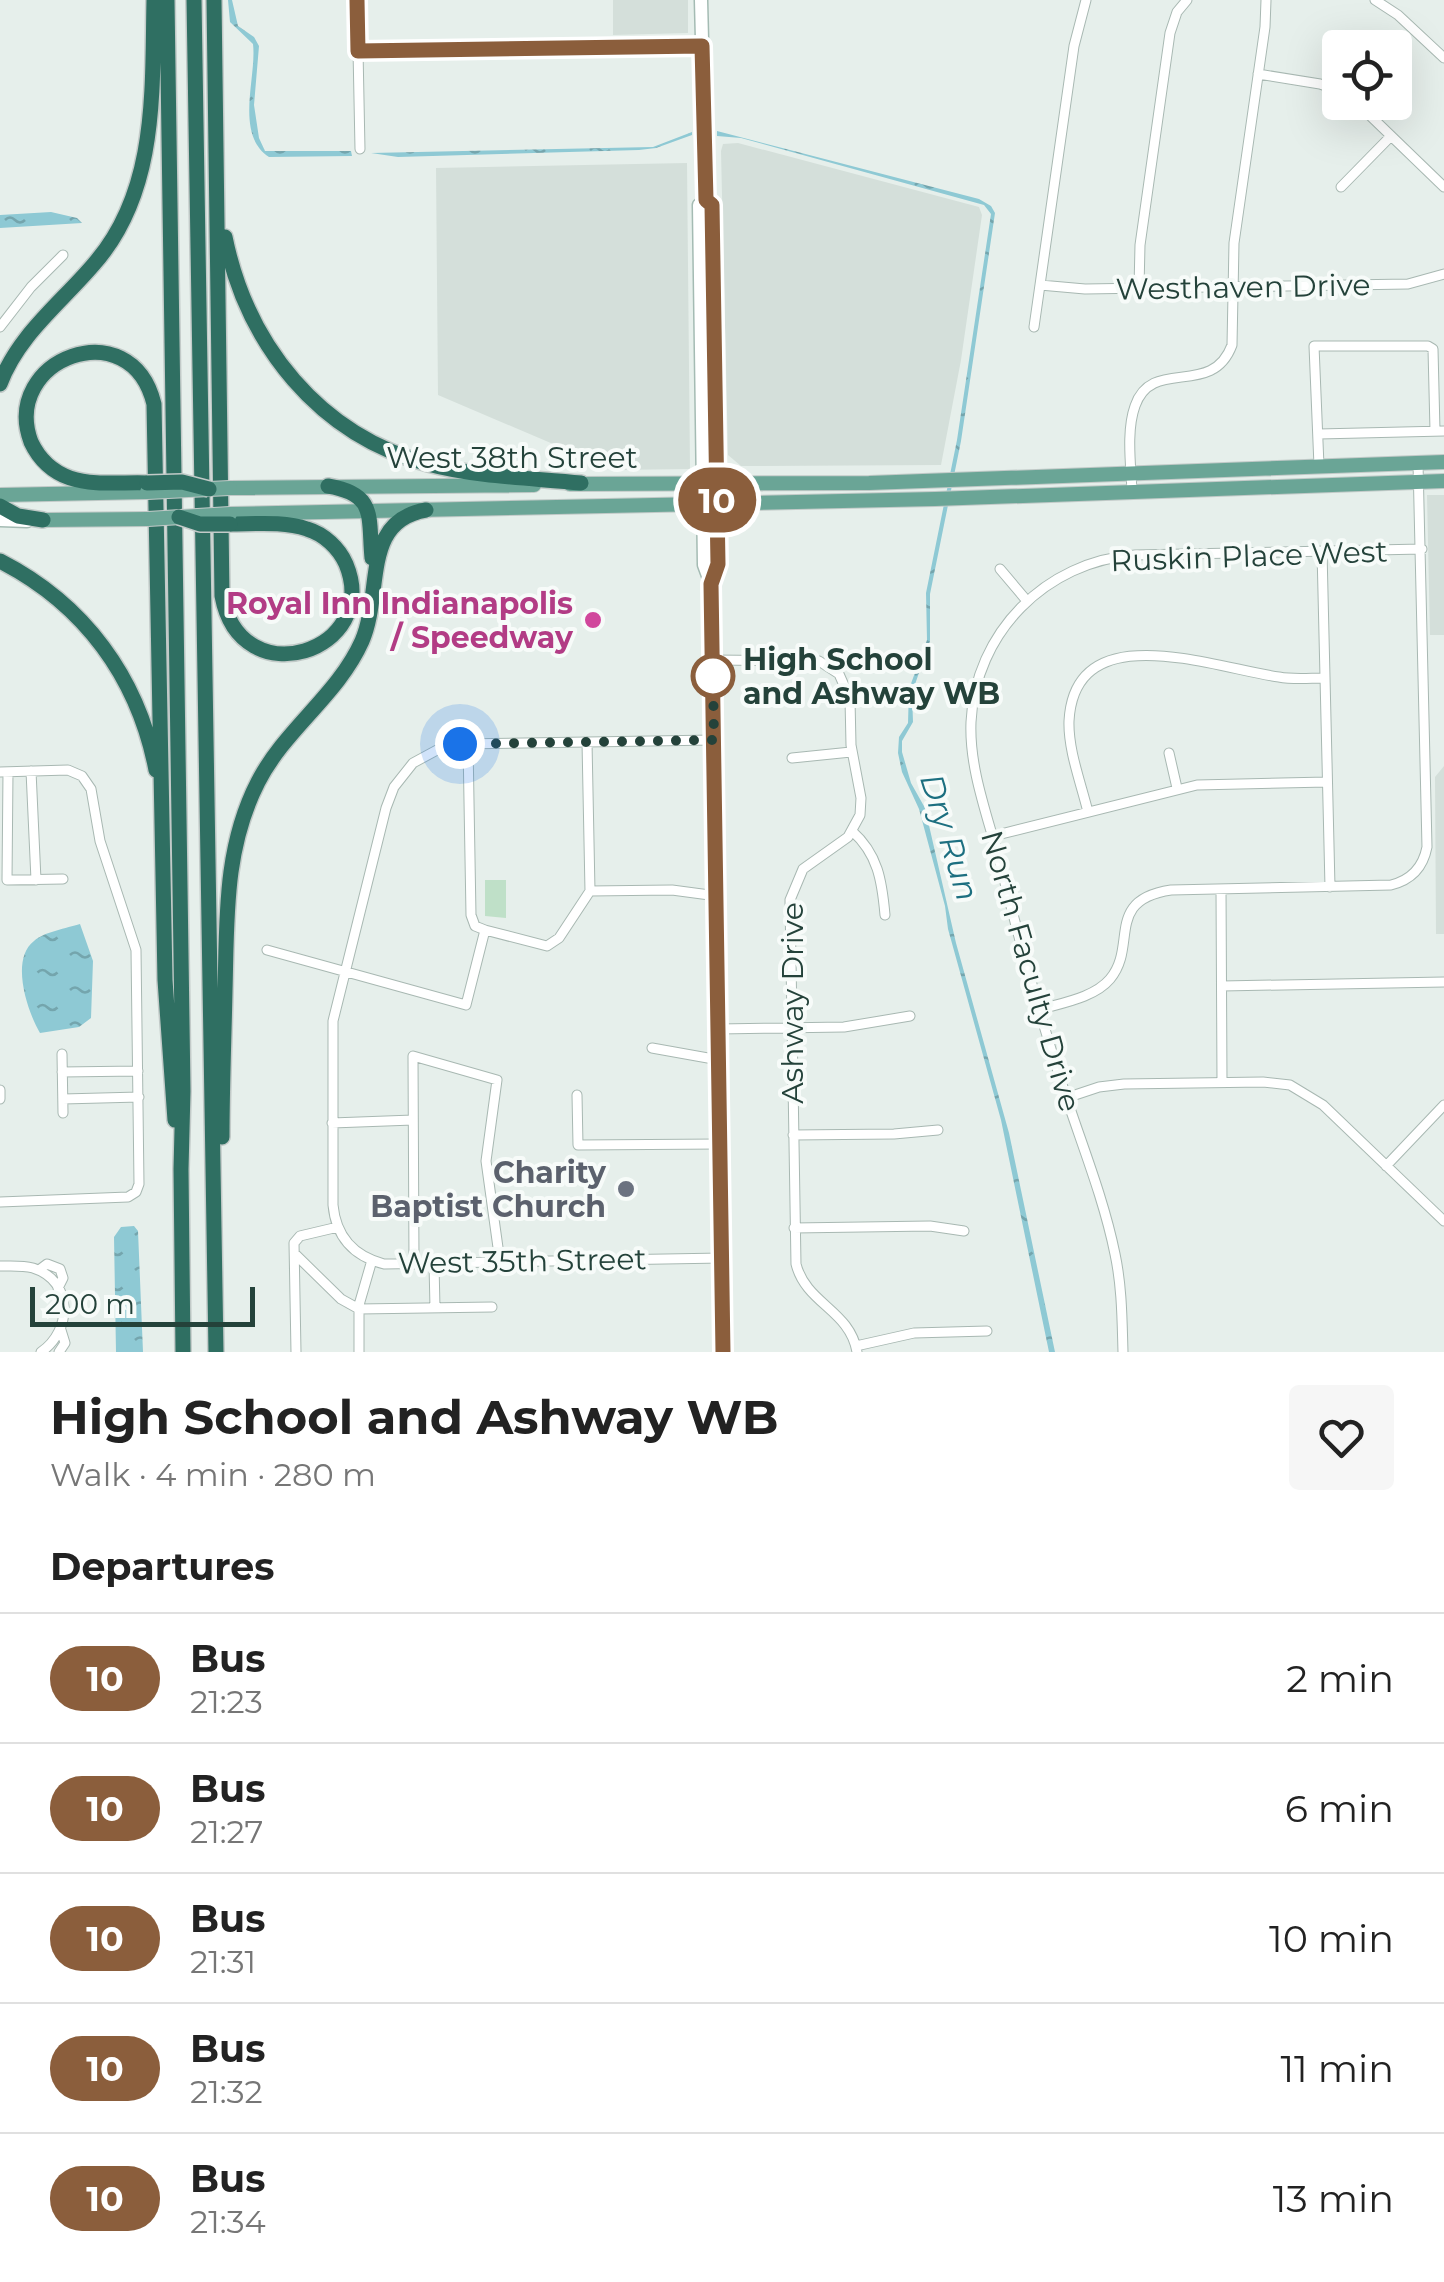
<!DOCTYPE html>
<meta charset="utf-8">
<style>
:root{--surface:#fff;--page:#f6f6f6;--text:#222;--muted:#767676;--line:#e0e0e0}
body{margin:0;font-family:Montserrat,sans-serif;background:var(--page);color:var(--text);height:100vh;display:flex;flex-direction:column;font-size:38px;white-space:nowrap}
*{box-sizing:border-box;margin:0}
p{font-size:32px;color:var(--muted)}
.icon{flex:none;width:55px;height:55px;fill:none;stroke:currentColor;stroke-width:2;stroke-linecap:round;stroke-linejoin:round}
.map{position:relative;height:1352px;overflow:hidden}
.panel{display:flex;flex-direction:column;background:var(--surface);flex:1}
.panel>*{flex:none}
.badge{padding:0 20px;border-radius:32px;font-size:35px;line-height:65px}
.controls{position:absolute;left:1322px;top:30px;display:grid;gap:20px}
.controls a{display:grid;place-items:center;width:90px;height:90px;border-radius:10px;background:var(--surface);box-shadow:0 10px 40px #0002;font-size:50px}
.scale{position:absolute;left:30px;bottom:25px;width:225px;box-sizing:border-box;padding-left:10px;border:5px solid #24423a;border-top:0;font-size:28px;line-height:35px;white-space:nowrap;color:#24423a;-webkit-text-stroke:8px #f7fbf9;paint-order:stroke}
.you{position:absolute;width:50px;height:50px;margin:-25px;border:8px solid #fff;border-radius:50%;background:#1a73e8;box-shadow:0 0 0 15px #1a73e833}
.map>.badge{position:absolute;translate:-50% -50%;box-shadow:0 0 0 5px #fff}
h2{padding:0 50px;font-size:38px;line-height:90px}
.round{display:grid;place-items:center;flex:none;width:105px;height:105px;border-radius:10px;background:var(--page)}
.headline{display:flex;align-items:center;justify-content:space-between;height:170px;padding:0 50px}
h1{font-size:48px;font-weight:700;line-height:75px}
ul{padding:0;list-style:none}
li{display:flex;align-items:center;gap:30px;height:130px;padding:0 50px;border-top:2px solid var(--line)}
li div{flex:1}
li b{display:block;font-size:38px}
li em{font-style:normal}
li .badge{min-width:110px;font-weight:700;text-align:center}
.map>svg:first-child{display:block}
.built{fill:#d4dfda}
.pitch{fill:#bfe0c8}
.water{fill:url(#water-ripples)}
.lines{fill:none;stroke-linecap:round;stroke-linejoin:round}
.street-casing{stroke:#a8b8b2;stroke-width:11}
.secondary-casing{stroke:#a4bbb3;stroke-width:15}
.primary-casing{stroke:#c2cac8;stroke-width:16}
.highway-casing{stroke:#c2cac8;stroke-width:18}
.street{stroke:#fff;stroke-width:9}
.secondary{stroke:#fff;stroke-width:12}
.primary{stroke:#6aa596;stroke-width:14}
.highway{stroke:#2f6f62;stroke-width:15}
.primary-bridge-casing{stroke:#c2cac8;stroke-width:16;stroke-linecap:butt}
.highway-bridge-casing{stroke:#c2cac8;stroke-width:18;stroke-linecap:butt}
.primary-bridge{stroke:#6aa596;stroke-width:14}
.highway-bridge{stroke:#2f6f62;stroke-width:15}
.line-casing{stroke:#fff;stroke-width:22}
.line{stroke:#8b5e3c;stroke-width:15}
.walk{stroke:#24423a;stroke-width:10;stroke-dasharray:0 18}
.hotel-dot{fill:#d1479c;stroke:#f7fbf9;stroke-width:4}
.stop-dot{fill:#fff;stroke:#8b5e3c;stroke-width:5}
.worship-dot{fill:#6b7280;stroke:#f7fbf9;stroke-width:4}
.labels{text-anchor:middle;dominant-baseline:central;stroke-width:8;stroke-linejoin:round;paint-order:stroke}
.street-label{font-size:30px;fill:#24423a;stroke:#f7fbf9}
.hotel-label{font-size:30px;font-weight:bold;fill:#b23c85;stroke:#f7fbf9;text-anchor:end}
.stop-label{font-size:30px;font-weight:bold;fill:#24423a;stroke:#f7fbf9;text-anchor:start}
.worship-label{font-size:30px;font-weight:bold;fill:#5b616d;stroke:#f7fbf9;text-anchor:end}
.water-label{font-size:32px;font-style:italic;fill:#1c6f80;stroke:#f7fbf9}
</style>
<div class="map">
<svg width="1444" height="1352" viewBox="0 0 1444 1352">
<defs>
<pattern id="water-ripples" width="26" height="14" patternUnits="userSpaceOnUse" patternTransform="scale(2.5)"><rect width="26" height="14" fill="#8ec9d4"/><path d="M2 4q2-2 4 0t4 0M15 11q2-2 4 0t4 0" fill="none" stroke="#74a5ad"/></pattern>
</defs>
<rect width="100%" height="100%" fill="#e6efeb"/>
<path class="built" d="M613 0H688V33L613 35Z
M738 143 979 207 982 215 961 360 941 465 741 466 728 455 721 151 723 144Z
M687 163 690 469 614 470 438 395 436 168Z
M1427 495H1444V635H1430Z
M1444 766V934H1436L1435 777Z"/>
<path class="pitch" d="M485 880H506V918L485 916Z"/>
<path class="water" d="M228 0H232L238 26 254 37 259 46 254 105 259 138 265 151H351L352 156 269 157C234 134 257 77 253 44L230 22Z
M717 131 979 199 991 206 995 213 961 441 930 594V641L912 693 913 722 902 741V752L911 783 925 808 956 943 1009 1133 1055 1352H1049L1001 1120 948 929 945 906 919 809 902 772 898 753 899 737 908 723 909 689 927 640 926 593 957 440 991 214 984 205 741 138 717 136Z
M692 132V135L656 148 639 150 398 157 371 153 653 147Z
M51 212 77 218 82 223 0 228V215Z
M80 924 93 961 91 1018 79 1027 40 1033C27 1011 10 959 34 941 44 932 67 928 80 924Z
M134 1226 138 1231 143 1352H116L114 1237 121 1227Z"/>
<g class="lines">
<g class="street-casing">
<path id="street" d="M357 0 360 149
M1375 0 1398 15 1444 58
M358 51 702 45
M1258 74 1320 84 1340 91
M1356 102 1444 187
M1341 187 1391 136
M1040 285 1085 289 1408 284 1444 274
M1139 288 1140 245 1170 33 1177 12 1187 0
M0 327 31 287 63 255
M1034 327 1074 46 1086 0
M1319 434 1444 431
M1319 466 1314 346H1428L1433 349 1435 431
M1132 492C1131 466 1126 431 1135 406 1152 356 1212 399 1232 345L1234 243 1265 27 1266 0
M1322 551 1330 887
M1000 569 1027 601
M713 660 819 661 839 674 850 699 851 745 861 798 860 815 848 837 803 869 790 900 796 1264C806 1304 850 1310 857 1352
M714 740 459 744 437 750 413 763 394 787 386 808 333 1021V1205C336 1237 353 1256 384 1264L722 1258
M587 742 590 891
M468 744 471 915 475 926 485 930
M1169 753 1177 788
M792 758 851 752
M31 771 36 880
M0 772 68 770 82 776 91 789 100 841 136 950 139 1184 136 1192 128 1197 0 1202
M8 772 7 880 63 879
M1088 812C1081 783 1068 750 1069 721 1075 613 1217 669 1279 677 1294 680 1310 678 1325 678
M852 831C878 854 882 881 885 915
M993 836 1197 785 1327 782
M1221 889 1222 1082
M267 950 466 1005 485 930 547 946 559 938 590 891 672 890 717 896
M1222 986 1444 982
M1038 1010C1061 1003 1094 998 1110 979 1138 946 1104 900 1171 890L1391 885C1411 880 1423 868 1427 847L1418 463
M719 1029 844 1027 910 1016
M652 1048 719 1060
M62 1054 63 1113
M62 1072 138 1071
M0 1090V1099
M577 1095 578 1145 720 1144
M1066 1098 1099 1087 1124 1084 1263 1082 1290 1085 1323 1105 1444 1221
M63 1099 139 1097
M332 1123 413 1120
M793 1135 894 1134 938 1130
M1386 1166 1444 1105
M794 1228 930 1226 964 1231
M295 1254 341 1299 359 1309 492 1307
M414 1264 413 1056 497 1080 486 1161 500 1262
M434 1264 435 1308
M0 1266C11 1266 22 1265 33 1268 74 1281 72 1331 41 1352
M39 1270 47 1264 60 1269 63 1278 58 1288
M856 1346 914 1333 987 1331
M59 1352 65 1343 61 1330
M296 1352 294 1243 300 1236 338 1227
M359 1352V1305L372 1260
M1123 1352C1122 1319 1122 1287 1115 1254 1103 1195 1079 1138 1061 1081 1038 1009 1018 936 1000 863 988 817 969 769 971 722 975 633 1046 561 1135 555L1422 549"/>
</g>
<g class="secondary-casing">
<path id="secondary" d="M701 0 706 200 712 205 713 252 718 564 711 584
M706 200 699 205 704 565 711 584 723 1352
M0 520 27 521"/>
</g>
<g class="primary-casing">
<path id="primary" d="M570 484 869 483 1444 462
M230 488 534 485
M0 495 147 492
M230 514 935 499 1444 481
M43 520 148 519"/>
</g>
<g class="highway-casing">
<path id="highway" d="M167 0 183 1091 181 1169 183 1352
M194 0 216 1352
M214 0 222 596C241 698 382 651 346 564 339 548 324 534 307 529 284 521 255 524 230 524
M225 237C247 345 319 435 428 464 477 477 531 478 581 483
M0 384C18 335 61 303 94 264 158 191 152 91 154 0
M147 483C123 482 93 486 70 478 53 472 39 459 31 442 0 359 131 309 154 404L165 980 175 1120
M328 486C377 494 368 517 372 558
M0 506 18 516 43 520
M0 561C84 604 138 677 156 770
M222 1137C222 1088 224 1040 225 991 227 919 224 848 258 782 285 729 338 695 362 641 383 592 361 521 426 510"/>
</g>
<use href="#street" class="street"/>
<use href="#secondary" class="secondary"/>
<use href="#primary" class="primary"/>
<use href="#highway" class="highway"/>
<g class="primary-bridge-casing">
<path id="primary-bridge" d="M147 492 230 488
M148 519 230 514"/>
</g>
<g class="highway-bridge-casing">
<path id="highway-bridge" d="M147 483 182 482 209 489
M179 517 200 524H230"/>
</g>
<use href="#primary-bridge" class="primary-bridge"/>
<use href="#highway-bridge" class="highway-bridge"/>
</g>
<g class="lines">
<g class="line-casing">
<path id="line" d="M357 0 358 51 702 46 706 200 712 205 718 564 711 584 723 1352"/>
</g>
<use href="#line" class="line"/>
<path class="walk" d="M460 744 714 740 713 676"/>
</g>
<circle class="hotel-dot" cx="593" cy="620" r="10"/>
<circle class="stop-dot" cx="713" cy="676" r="20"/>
<circle class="worship-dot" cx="626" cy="1189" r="10"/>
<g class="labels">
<g class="street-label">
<text transform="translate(1243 287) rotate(-1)">Westhaven Drive</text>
<text x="512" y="457">West 38th Street</text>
<text transform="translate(1249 556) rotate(-2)">Ruskin Place West</text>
<text transform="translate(1031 971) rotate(74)">North Faculty Drive</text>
<text transform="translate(792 1003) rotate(-90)">Ashway Drive</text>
<text transform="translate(522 1261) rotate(-1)">West 35th Street</text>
</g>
<g class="hotel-label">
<text x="573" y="603">Royal Inn Indianapolis<tspan x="573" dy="34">/ Speedway</tspan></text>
</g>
<g class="stop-label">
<text x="743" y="659">High School<tspan x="743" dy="34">and Ashway WB</tspan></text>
</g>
<g class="worship-label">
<text x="606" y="1172">Charity<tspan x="606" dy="34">Baptist Church</tspan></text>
</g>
<g class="water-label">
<text transform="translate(950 837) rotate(73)">Dry Run</text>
</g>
</g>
</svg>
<div class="controls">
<a><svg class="icon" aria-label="locate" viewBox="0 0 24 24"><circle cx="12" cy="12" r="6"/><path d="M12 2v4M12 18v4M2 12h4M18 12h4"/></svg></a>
</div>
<div class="scale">200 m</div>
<div class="you" style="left:460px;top:744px"></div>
<b class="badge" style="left:717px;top:500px;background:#8b5e3c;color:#fff">10</b>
</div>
<section class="panel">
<div class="headline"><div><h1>High School and Ashway WB</h1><p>Walk · 4 min · 280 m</p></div><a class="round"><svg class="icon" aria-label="heart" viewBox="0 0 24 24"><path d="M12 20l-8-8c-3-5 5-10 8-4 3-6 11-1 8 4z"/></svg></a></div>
<h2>Departures</h2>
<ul>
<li><span class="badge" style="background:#8b5e3c;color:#fff">10</span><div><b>Bus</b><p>21:23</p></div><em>2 min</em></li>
<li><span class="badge" style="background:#8b5e3c;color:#fff">10</span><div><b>Bus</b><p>21:27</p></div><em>6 min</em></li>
<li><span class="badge" style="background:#8b5e3c;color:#fff">10</span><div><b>Bus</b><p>21:31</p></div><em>10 min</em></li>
<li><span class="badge" style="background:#8b5e3c;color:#fff">10</span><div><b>Bus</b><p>21:32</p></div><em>11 min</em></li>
<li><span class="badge" style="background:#8b5e3c;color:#fff">10</span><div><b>Bus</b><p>21:34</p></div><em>13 min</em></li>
</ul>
</section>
